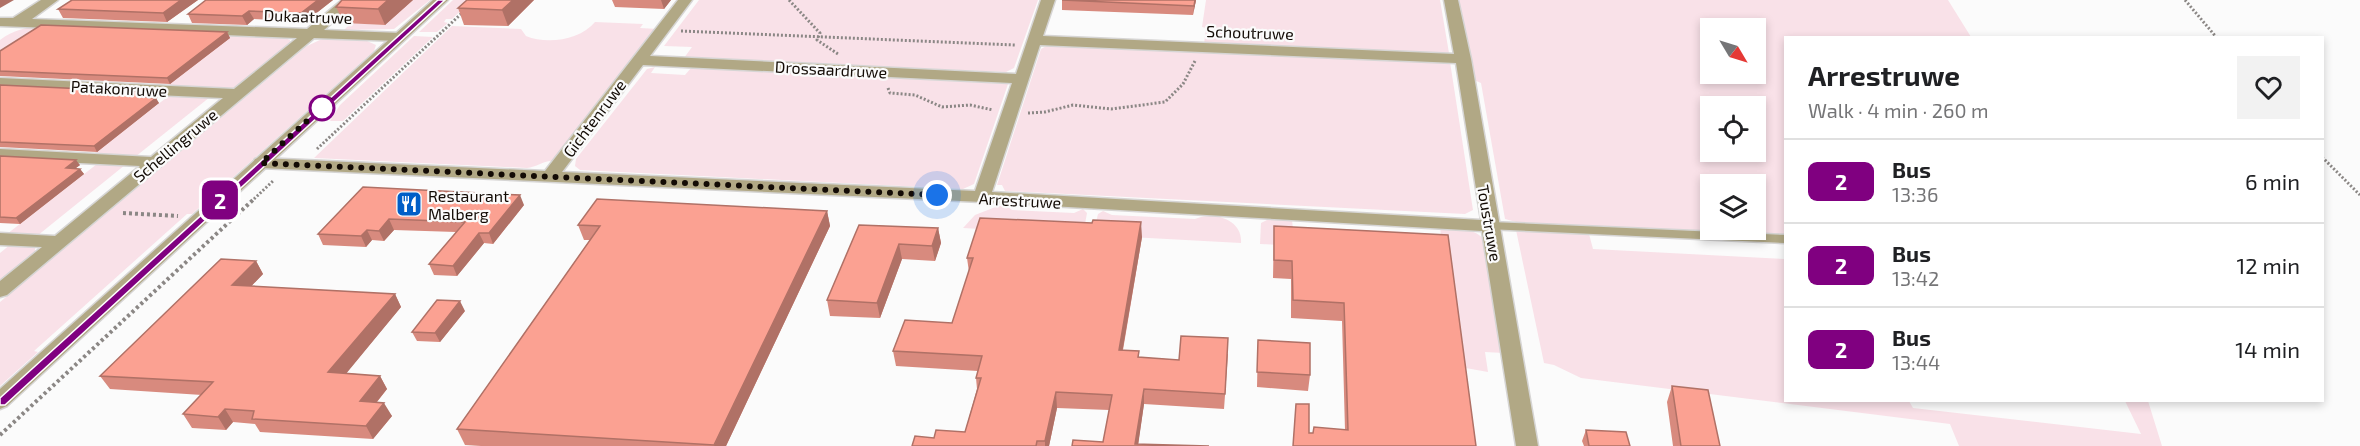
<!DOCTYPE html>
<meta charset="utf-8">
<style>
:root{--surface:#fff;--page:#f2f2f2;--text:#202124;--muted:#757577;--line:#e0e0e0}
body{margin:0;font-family:"Exo 2",sans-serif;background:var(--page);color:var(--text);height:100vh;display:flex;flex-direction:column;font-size:22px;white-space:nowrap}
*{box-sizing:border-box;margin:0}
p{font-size:20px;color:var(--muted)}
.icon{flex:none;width:33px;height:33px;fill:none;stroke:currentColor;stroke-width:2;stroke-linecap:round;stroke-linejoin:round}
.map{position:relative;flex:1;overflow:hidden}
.drawer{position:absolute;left:1784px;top:36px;width:540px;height:366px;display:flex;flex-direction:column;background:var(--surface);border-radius:0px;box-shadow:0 3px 9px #0003}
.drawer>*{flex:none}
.badge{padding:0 12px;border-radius:9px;font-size:21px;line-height:39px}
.needle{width:39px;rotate:128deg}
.buttons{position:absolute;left:1700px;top:18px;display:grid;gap:12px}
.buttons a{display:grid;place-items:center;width:66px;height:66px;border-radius:0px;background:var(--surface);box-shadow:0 3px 9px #0003;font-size:30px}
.you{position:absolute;width:30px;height:30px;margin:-15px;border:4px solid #fff;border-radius:50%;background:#1a73e8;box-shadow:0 0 0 9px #1a73e833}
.map>.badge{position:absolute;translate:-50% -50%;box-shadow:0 0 0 3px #fff}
.round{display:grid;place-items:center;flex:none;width:63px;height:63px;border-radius:0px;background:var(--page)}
.summary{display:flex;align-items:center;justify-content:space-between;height:102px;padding:0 24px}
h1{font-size:28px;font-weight:700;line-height:45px}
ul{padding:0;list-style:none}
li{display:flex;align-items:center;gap:18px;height:84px;padding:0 24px;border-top:2px solid var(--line)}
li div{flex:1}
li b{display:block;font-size:22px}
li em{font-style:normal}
li .badge{min-width:66px;font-weight:700;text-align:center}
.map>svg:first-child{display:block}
.green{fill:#f9e1e8;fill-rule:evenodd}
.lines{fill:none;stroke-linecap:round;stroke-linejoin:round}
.service-casing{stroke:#d6d5d4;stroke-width:3}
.minor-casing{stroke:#d6d5d4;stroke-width:3}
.tertiary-casing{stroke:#d6d5d4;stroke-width:3}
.path-far1{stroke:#8b8785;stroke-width:3;stroke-dasharray:2 2;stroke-linecap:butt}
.path{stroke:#8b8785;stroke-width:4;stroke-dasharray:3 3;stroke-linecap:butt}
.service{fill:#b1a885;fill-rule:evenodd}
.minor{fill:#b1a885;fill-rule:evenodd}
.tertiary{fill:#b1a885;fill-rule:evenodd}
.wall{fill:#d88a7e}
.shaded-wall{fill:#b07166}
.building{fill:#fba192;stroke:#b07166;stroke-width:1.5}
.line{fill:#800080;stroke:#fff;stroke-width:1.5}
.walk{stroke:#130b05;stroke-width:6;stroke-dasharray:0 10.8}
.stop-dot{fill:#fff;stroke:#800080;stroke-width:3}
.labels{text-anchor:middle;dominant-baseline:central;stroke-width:4.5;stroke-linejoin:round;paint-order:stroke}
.street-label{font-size:16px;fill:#130b05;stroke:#fbfbfb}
.poi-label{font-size:16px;fill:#130b05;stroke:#fbfbfb;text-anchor:start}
</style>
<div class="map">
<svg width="2360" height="446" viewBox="0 0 2360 446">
<rect width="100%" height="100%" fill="#fbfbfb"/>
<path class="green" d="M413 0H430L394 29 344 30 351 23 385 25Z
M453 0H472L452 19H446L444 22 448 23 437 32H419Z
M699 0H1038L1014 68 1006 72 684 58 692 47 664 46Z
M1206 0H1440L1449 53 1204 44 1206 28 1202 27Z
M1459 0H1948L1971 37 1785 38V236L1516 222 1505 219 1481 83 1474 80ZM1710 28H1755V74H1710ZM1710 106H1755V152H1710ZM1710 184H1755V230H1710Z
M595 22 643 24 640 28 658 29 553 161C544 160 537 167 527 168L314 158 452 26 521 29 526 36C547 45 580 40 595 22Z
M48 27 0 59V40C15 29 30 26 48 27Z
M232 35 282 37 290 40V43L242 84 233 88 165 87Z
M414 36 433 37 343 121H330L340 105Z
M322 39 367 41 376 45 374 51 192 214H187L34 351 38 352 0 386V302L307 46Z
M1048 45 1450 62 1473 210 1465 214 1005 191 1002 185H997L1041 49Z
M655 67 651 73 685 75 691 68 1008 84 974 184 963 189 580 170 575 166 576 159 647 69Z
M170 95 210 97 135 157 92 155Z
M97 164 125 165 37 236 7 234Z
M998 206H1007L1012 210 1074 213 1083 209 1087 213 1083 235 963 228 975 215Z
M1103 211 1112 215 1195 219C1213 211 1243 219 1241 243L1093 235 1098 214Z
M1269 219 1292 220 1293 229 1441 236 1440 227C1456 229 1476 227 1486 242L1504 353 1485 352 1488 372 1460 367 1445 252 1260 244 1261 223Z
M1516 230 1589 234 1593 249 1785 259V400L1909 401 1913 408 2141 434 2125 401H2148L2162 446H1959L1950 424 1581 378 1554 365 1544 363Z
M11 244 35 247V253L0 283V253Z"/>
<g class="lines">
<g class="service-casing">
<path id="service" d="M1491 222 1785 235V243L1487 229 1485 226 1487 223Z"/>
</g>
<g class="minor-casing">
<path id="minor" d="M41 0H58L32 19 307 29 342 0H358L324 30 400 33 407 37 400 41 314 38 7 295 0 297V281L42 247 0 245V233L55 236 140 166 0 159V149L151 157 223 98 0 88V78L234 89 297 38 0 26V18H13Z
M678 0H692L650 56 1016 74 1041 0H1055L1043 36 1454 54 1444 0H1458L1471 59 1538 446H1516L1482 231 982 202 261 168 255 167 253 163 255 159 261 158 545 171ZM1040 45 1456 63 1481 220 992 192ZM643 65 1012 83 975 191 562 172Z"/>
</g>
<g class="tertiary-casing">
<path id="tertiary" d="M433 0H448L7 406 0 409V389Z"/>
</g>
<path class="path-far1" d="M789 0 820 33 817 40 838 54
M2185 0 2217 38
M681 31 1015 45
M888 88 890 93 915 95 942 107 970 105 993 110
M1028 113 1045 112 1073 105 1111 109 1165 102 1183 84 1195 61
M317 149 462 13
M2322 157 2360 195
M254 199 274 180"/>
<path class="path" d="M123 213 178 216
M0 435 255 198"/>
<use href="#service" class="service"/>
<use href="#minor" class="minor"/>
<use href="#tertiary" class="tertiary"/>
</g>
<path class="wall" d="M72 0H198L167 22 63 18 58 9Z
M206 0H333L305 22 254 19 247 25 192 23 188 14Z
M413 0 385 25 344 23 336 7Z
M534 0 508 26 464 25 458 8Z
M612 0H671L664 9 615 7Z
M1062 0H1196L1193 15 1062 10Z
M227 32 230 38 170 84 0 76V51Z
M0 85 149 92 152 97V98L159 103 97 152 0 147Z
M0 156 80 165 76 168 80 169 84 174 20 224 0 223Z
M363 187 524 205 493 244 484 243 457 276 434 275 429 264 456 232 394 230 384 241 372 240 366 247 323 245 318 234Z
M827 211 830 226 726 446H481L465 445 457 429 590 240H584L578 225Z
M859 225 938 228 941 243 935 261 902 259 880 318 830 316 827 300Z
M1274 226 1448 235 1476 446H1293L1296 404H1309V433H1313L1314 427 1345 430 1342 321 1291 318V279L1273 278Z
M1142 237 1123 350 1139 351V357L1179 360 1228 354 1224 409 1144 404 1138 444 1072 446 1103 442 1109 410 1057 408 1049 446H912L934 438 965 432 977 389 976 378 978 371 896 366 893 351 952 323 969 272 967 258Z
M256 261 263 274 251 286 395 294 401 307 346 373 380 376 387 389 377 402 392 416 373 439 260 432 255 424 233 422 226 430 192 428 183 414 202 395 110 389 100 376Z
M465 311 440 342 417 341 412 332Z
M1258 340 1310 375 1308 391 1257 387Z
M1672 386 1720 446H1673L1667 402Z
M1586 430 1630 446H1584L1582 441Z"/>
<path class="shaded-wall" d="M0 0H14L0 8Z
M181 0H198L167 22 163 13Z
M318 0H333L305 22 301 13Z
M388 0H413L385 25 378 9Z
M513 0H534L508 26 502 10Z
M661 0H671L664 9Z
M1195 0H1196L1193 15 1194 6Z
M249 11 254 19 247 25 242 16Z
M227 32 230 38 170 84 167 78Z
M149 92 152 97 145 103 142 97Z
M156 98 159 103 97 152 94 146Z
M76 160 80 165 69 173 66 168Z
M80 169 84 174 20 224 16 218Z
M520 195 524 205 493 244 489 233Z
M827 211 830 226 726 446H714Z
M389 219 394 230 384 241 379 231Z
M1141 222 1142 237 1120 365 1119 350Z
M938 228 941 243 935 261 932 246Z
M367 230 372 240 366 247 361 236Z
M479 233 484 243 457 276 453 266Z
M899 244 902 259 880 318 877 303Z
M256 261 263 274 240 298 232 285Z
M395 294 401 307 336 386 328 372Z
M460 301 465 311 440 342 435 333Z
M380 376 387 389 367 414 360 401Z
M1144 389V404L1138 446 1135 444Z
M1056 392 1057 408 1049 446H1045V441Z
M384 403 392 416 373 439 366 426Z
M225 409 233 422 226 430 218 417Z"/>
<path class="building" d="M72 0H181L163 13 58 9Z
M206 0H318L301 13 249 11 242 16 188 14Z
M342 0H388L378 9 336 7Z
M467 0H513L502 10 458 8Z
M1062 0H1195L1194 6Z
M41 25 227 32 167 78 0 71V51Z
M0 85 149 92 142 97 156 98 94 146 0 142Z
M0 156 76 160 66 168 80 169 16 218 0 217Z
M363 187 520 195 489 233H479L453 266 429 264 465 222 389 219 379 231 367 230 361 236 318 234Z
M597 199 827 211 714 445 457 429 600 226 578 225Z
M980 218 1092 223 1093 220 1141 222 1119 350 1139 351 1138 357 1179 360 1181 336 1228 338 1225 394 1144 389 1135 444 1209 446H1072L1073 440 1103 442 1112 395 1056 392 1045 441H1037L1036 446H912L915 436 934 438 936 430 965 432 981 378H976L982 356 893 351 905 320 952 323 973 258H967Z
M859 225 938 228 932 246 899 244 877 303 827 300Z
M1274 226 1448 235 1476 446H1293L1296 404H1309V433H1313L1314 427 1348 430 1344 303 1293 300 1292 261 1274 260Z
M221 259 256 261 232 285 395 294 328 372 380 376 360 401 384 403 366 426 252 419 254 411 225 409 218 417 183 414 213 382 100 376Z
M437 300 460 301 435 333 412 332Z
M1258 340 1310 343V375L1257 372Z
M1672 386 1708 390 1720 446H1681Z
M1586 430 1626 432 1630 446H1589Z"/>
<path class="line" d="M438 0H445L5 405H0V398Z"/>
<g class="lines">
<path class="walk" d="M322 108 330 100 261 163 937 195"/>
</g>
<defs>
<g id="restaurant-square" transform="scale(1.35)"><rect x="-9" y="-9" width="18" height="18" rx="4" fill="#005ec7" stroke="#fbfbfb"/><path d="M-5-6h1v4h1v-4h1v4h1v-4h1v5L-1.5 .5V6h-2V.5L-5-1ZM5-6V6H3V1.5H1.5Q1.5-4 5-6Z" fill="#fff"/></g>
</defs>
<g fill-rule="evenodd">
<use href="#restaurant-square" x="409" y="204"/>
</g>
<circle class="stop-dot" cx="322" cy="108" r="12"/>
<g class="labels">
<g class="street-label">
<text transform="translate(308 16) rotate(2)">Dukaatruwe</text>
<text transform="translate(1250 32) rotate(2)">Schoutruwe</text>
<text transform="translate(831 69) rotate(3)">Drossaardruwe</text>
<text transform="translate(119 88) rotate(3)">Patakonruwe</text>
<text transform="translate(594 118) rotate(-53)">Gichtenruwe</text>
<text transform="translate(175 145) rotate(-40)">Schellingruwe</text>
<text transform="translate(1020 200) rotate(3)">Arrestruwe</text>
<text transform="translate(1490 223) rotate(80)">Toustruwe</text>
</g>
<g class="poi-label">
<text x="428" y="195">Restaurant<tspan x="428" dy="18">Malberg</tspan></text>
</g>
</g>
</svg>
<div class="buttons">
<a><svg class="needle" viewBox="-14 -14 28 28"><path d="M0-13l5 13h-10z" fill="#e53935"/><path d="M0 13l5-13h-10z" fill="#757577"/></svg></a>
<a><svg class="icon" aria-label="locate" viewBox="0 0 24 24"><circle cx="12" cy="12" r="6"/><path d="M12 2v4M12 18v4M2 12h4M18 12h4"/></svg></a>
<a><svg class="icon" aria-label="layers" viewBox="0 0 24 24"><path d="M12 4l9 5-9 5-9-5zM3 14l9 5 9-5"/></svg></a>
</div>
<div class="you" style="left:937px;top:195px"></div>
<b class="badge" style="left:220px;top:200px;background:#800080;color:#fff">2</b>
<section class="drawer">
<div class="summary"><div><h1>Arrestruwe</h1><p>Walk · 4 min · 260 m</p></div><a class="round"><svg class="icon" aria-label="heart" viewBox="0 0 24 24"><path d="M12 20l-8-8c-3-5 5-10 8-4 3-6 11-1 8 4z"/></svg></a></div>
<ul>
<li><span class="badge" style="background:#800080;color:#fff">2</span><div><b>Bus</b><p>13:36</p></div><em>6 min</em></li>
<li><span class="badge" style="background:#800080;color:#fff">2</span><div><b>Bus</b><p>13:42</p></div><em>12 min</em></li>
<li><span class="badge" style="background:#800080;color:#fff">2</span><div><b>Bus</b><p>13:44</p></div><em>14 min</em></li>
</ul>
</section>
</div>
